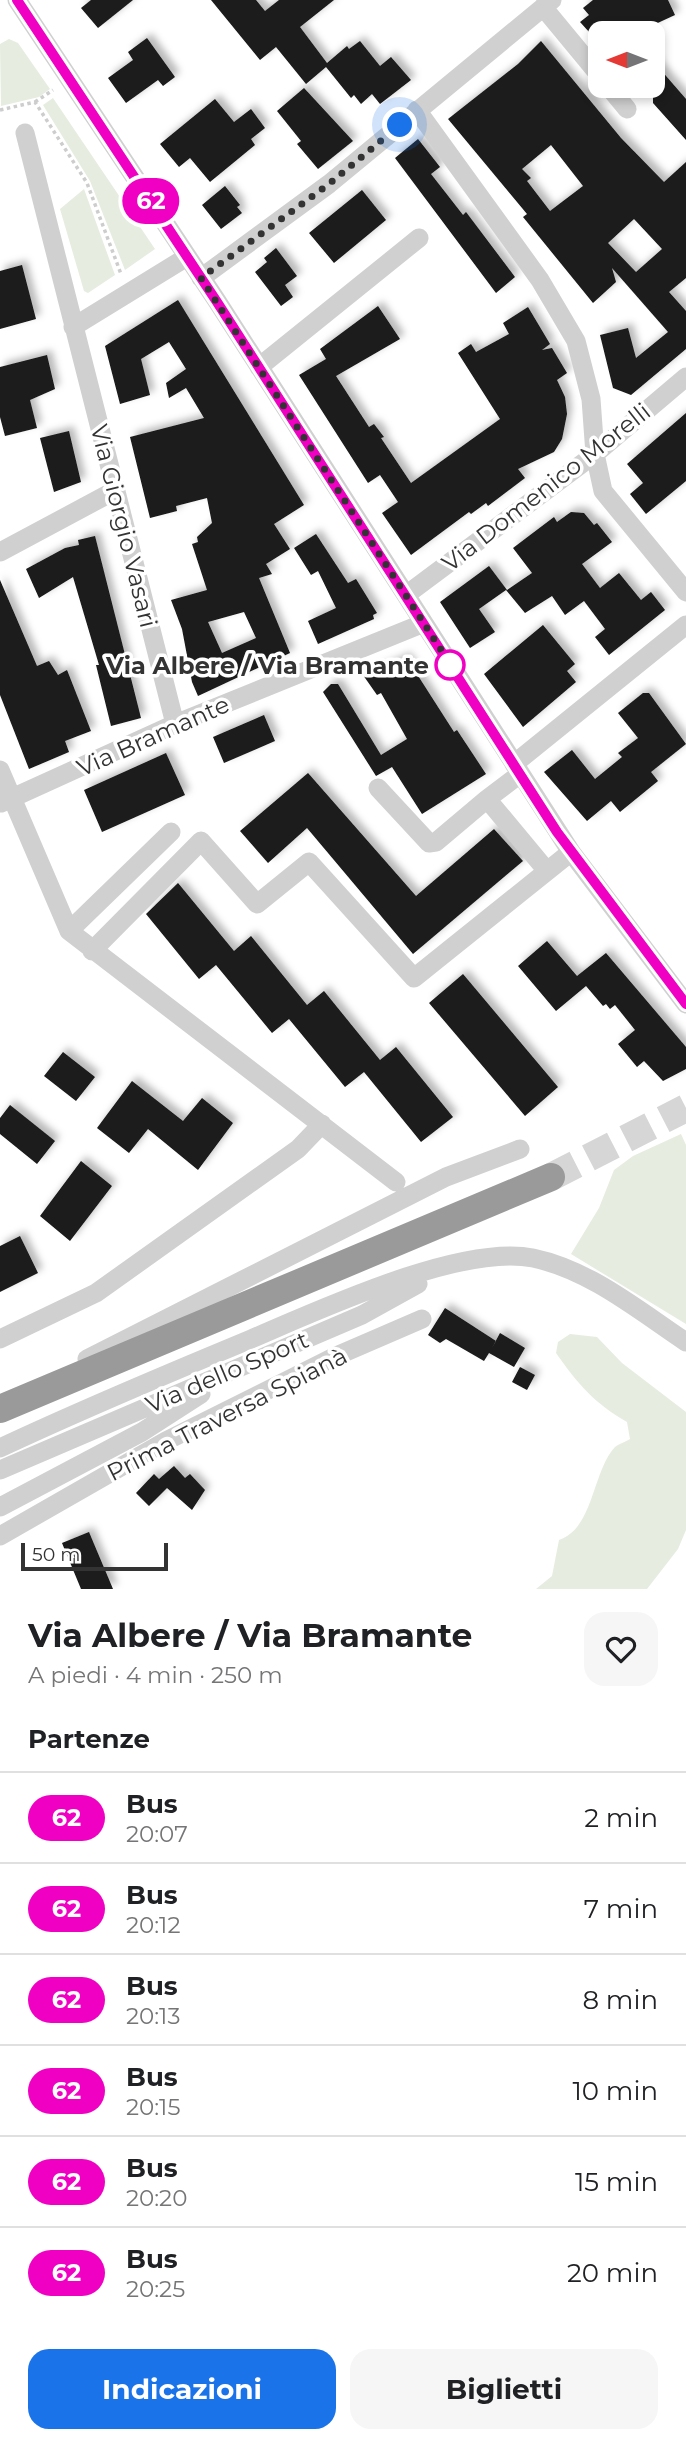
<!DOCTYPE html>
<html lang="it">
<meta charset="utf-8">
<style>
:root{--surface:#fff;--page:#f6f6f6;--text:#202124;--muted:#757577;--line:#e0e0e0;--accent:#1a73e8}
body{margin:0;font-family:Montserrat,sans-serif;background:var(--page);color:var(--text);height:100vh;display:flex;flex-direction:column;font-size:26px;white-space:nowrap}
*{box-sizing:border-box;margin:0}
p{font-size:23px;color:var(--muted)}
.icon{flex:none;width:38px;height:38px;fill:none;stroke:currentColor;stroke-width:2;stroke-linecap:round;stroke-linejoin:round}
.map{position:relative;height:1589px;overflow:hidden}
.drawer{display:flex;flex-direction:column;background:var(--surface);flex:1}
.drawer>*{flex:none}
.badge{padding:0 14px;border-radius:23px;font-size:24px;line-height:46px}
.needle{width:46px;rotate:270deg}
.tools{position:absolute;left:588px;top:21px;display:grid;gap:14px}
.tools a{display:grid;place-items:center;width:77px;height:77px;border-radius:14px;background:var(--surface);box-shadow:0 4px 10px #0003;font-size:35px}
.scale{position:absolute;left:21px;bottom:18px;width:147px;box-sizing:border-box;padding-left:7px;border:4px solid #333;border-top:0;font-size:19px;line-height:24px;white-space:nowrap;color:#333;-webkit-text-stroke:5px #fff;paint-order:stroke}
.you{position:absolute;width:35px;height:35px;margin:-18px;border:5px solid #fff;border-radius:50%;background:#1a73e8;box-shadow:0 0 0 10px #1a73e833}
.map>.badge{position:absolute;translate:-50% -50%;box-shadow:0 0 0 4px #fff}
h2{padding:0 28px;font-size:26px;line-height:63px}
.round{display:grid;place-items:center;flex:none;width:74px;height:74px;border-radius:21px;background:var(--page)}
.head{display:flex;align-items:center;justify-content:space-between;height:119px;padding:0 28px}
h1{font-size:33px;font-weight:700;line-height:52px}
.button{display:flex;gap:14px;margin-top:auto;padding:14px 28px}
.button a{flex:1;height:80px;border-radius:21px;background:var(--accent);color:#fff;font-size:28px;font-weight:700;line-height:80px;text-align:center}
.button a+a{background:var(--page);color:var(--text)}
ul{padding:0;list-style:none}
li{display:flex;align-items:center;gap:21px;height:91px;padding:0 28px;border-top:2px solid var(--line)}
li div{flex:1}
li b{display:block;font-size:26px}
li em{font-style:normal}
li .badge{min-width:77px;font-weight:700;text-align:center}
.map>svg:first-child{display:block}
.green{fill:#e6ecdf}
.building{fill:#1a1a1a;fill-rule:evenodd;filter:url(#shadow)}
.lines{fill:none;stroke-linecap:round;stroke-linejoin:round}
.highway-tunnel{stroke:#d6d6d6;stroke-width:28;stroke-dasharray:28 14;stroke-linecap:butt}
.path{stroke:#cdcdcd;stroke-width:3.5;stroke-dasharray:3.5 3.5;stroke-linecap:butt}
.minor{stroke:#d0d0d0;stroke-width:19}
.highway{stroke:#9a9a9a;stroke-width:28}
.line-casing{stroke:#fff;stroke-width:16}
.line{stroke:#f000c2;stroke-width:10}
.walk{stroke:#333;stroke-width:7;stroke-dasharray:0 12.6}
.stop-dot{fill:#fff;stroke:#f000c2;stroke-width:3.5}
.labels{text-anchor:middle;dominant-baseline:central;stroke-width:7;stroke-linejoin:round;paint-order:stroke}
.street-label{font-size:24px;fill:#333;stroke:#fff}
.stop-label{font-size:24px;font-weight:bold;fill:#333;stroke:#fff;text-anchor:end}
</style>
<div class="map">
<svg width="686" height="1589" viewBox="0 0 686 1589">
<defs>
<filter id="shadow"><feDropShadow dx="5" dy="-5" stdDeviation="3.5" flood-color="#0004"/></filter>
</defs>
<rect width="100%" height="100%" fill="#fff"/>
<path class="green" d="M9 39 18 43 50 89 39 97 1 106 0 44Z
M53 98 155 249 125 270 90 181 43 105Z
M84 189 115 275 88 293 84 291 60 209Z
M681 1134 686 1145V1324L571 1254 599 1208 614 1170 633 1156Z
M570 1334 597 1337 622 1363 686 1412V1530L678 1549 647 1589H536L552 1576 559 1540C594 1528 592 1472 615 1447 618 1444 626 1442 630 1439L627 1422C595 1404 577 1383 556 1353L558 1342Z"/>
<path class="building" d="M91 0H133L98 28 81 8Z
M211 0H256L265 11 279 0H334L300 27 327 63 347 46 349 49 360 41 380 66 391 57 411 80 380 104 372 94 361 104 354 95 351 98 326 67 306 84 276 47 260 60Z
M593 0H668L675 15 636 33H590L580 22 589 15 583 8Z
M147 38 175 77 163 86 158 80 126 103 108 78 133 60 128 52Z
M541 41 621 138 664 182 686 162V278L669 292 686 311V349L631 395 613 388 600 335 628 328 636 358 668 332 612 268 616 282 593 303 523 217 527 214 448 119 518 64ZM551 145 583 186 550 211 527 181 531 178 522 169ZM634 219 662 249 636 272 608 243Z
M653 61 686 99V140L653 103Z
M304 88 353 141 318 169 297 144 301 141 277 111Z
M215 99 234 122 251 109 265 128 251 139 255 145 210 182 190 158 179 167 160 144Z
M418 139 440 167 431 174 463 215 466 212 515 277 496 293 395 158Z
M225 186 240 205 237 207 242 213 221 229 202 205Z
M362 190 386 220 334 263 309 233Z
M276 248 297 276 285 285 293 297 281 306 255 272 267 262 264 258Z
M22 265 36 319 0 329V271Z
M178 300 304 505 274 524 290 549 266 564 272 574 259 578 290 653 198 696 192 682 182 629 171 600 207 590 192 544 198 542 197 537 212 523 207 498 176 506 177 511 150 518 130 437 204 418 186 388 169 398 166 383 186 369 169 342 141 359 150 395 120 404 105 346ZM244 612 256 638 222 653 208 622Z
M378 306 400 339 336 376 369 427 374 424 384 437 381 438 411 483 500 419 458 353 471 344 476 352 509 334 503 323 528 307 550 344 542 350 552 348 567 373 557 380 565 397 567 414 562 439 554 452 518 469 525 478 488 506 486 503 471 514 469 512 411 555 382 513 398 502 380 475 368 483 299 375 326 359 320 349Z
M47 355 55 389 30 400 37 428 5 436 0 417V367Z
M686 413V481L646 514 630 494 643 483 627 464Z
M69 431 81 482 54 492 40 438Z
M571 512 584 513 594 525 597 523 612 542 582 564 600 588 619 573 641 600 651 592 665 610 609 655 595 637 605 629 584 601 565 615 552 596 525 613 506 590 479 609 495 632 470 648 440 602 489 566 507 590 532 573 513 548 554 517 557 522Z
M316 534 348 583 356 579 377 613 373 615 374 619 318 644 308 621 336 608 318 571 311 575 294 548Z
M95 536 141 718 111 726 96 665H99L73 577 39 598 26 569 65 548 79 545 78 540Z
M0 580 37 666 49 661 58 675 67 670 91 731 65 741 69 752 29 769 0 695Z
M543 625 575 664 567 671 576 682 523 727 484 674Z
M406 657 454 732 457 730 486 774 422 814 392 767 376 776 323 692 331 684H338L381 755 407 739 381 693 377 695 363 675Z
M643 693H649L686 744 651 772 658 781 620 812 611 801 587 821 544 772 572 750 595 779 622 757 618 753 638 738 618 713Z
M264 715 275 741 224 763 213 737Z
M166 753 185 795 102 832 84 790Z
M308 773 416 896 494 829 523 861 413 954 307 828 268 863 240 831Z
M178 883 234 951 251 936 307 1005 324 991 380 1060 396 1047 453 1117 421 1142 364 1072 345 1087 289 1019 272 1033 216 965 199 979 146 914Z
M547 941 577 976 606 953 686 1047V1069L663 1081 644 1061 637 1067 618 1044 635 1030 615 1005 610 1009 606 1004 603 1006 586 986 556 1011 518 966Z
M463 974 558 1087 525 1116 429 1003Z
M63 1052 95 1077 76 1101 44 1076Z
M132 1081 183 1121 202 1098 233 1123 198 1170 148 1129 129 1153 97 1128Z
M10 1105 55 1141 37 1164 0 1134V1118Z
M81 1161 112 1186 70 1241 40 1216Z
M20 1236 38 1273 0 1292V1246Z
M445 1308 496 1341 492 1348 500 1333 525 1348 514 1367 489 1353 484 1361 446 1339 440 1343 428 1335Z
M520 1367 535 1375 527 1390 512 1382Z
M174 1466 185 1478 190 1474 205 1490 192 1510 167 1488 149 1506 136 1493 154 1474 159 1479Z
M89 1532 94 1544 113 1589H81L62 1543Z"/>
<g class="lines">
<path class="highway-tunnel" d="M551 1177 686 1108"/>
<path class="path" d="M35 102 53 90
M0 110 35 102 87 183 121 274"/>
<path class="minor" d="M17 0 217 301 571 852 686 1004
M543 7 600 76
M608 86 627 109
M417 110 540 280 576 341 591 399 595 454 603 491 686 592
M25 133 175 724
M201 278 329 184 552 0
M73 327 187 257
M259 367 419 238
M0 552 116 490
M406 595 595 454 686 377
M514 764 686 625
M0 770 69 931 396 1182
M520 774 487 799 547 871
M378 788 429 843 436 842 487 799
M1 803 175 724 424 623
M69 931 171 832
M92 951 201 841 257 904 309 862 414 978 571 852
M0 1339 96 1293 298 1149 322 1124
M87 1359 446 1177 520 1149
M0 1448C81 1410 162 1376 244 1342 313 1313 460 1243 533 1258 590 1270 638 1310 686 1342
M0 1470 362 1315 418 1284
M0 1507 142 1432 201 1394
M0 1536 166 1441 334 1357 422 1319"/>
<path class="highway" d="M0 1409 551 1177"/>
</g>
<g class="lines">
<g class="line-casing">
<path id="line" d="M17 0 217 302 557 832 686 1004"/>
</g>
<use href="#line" class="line"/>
<path class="walk" d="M400 125 329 184 201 278 454 670 450 665"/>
</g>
<circle class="stop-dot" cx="450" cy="665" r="14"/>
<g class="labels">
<g class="street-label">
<text transform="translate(546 487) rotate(-38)">Via Domenico Morelli</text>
<text transform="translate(124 526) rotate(76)">Via Giorgio Vasari</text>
<text transform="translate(153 736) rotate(-24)">Via Bramante</text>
<text transform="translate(227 1372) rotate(-23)">Via dello Sport</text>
<text transform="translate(227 1414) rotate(-27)">Prima Traversa Spianà</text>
</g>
<g class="stop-label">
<text x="429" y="665">Via Albere / Via Bramante</text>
</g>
</g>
</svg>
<div class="tools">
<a><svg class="needle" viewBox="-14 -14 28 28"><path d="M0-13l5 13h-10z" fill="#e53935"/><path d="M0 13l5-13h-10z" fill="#757577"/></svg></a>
</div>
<div class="scale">50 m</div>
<div class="you" style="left:400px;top:125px"></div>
<b class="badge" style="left:151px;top:201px;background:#f000c2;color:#fff">62</b>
</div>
<section class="drawer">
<div class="head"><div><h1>Via Albere / Via Bramante</h1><p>A piedi · 4 min · 250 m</p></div><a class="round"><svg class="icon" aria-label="heart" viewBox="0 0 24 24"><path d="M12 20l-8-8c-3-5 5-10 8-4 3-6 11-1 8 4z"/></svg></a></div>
<h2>Partenze</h2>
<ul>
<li><span class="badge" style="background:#f000c2;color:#fff">62</span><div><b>Bus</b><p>20:07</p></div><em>2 min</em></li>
<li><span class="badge" style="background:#f000c2;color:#fff">62</span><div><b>Bus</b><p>20:12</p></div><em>7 min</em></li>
<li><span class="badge" style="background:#f000c2;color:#fff">62</span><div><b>Bus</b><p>20:13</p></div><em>8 min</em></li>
<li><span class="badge" style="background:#f000c2;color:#fff">62</span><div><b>Bus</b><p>20:15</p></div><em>10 min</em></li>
<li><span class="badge" style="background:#f000c2;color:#fff">62</span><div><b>Bus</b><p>20:20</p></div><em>15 min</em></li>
<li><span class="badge" style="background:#f000c2;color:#fff">62</span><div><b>Bus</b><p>20:25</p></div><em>20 min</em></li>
</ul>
<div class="button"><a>Indicazioni</a><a>Biglietti</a></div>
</section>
